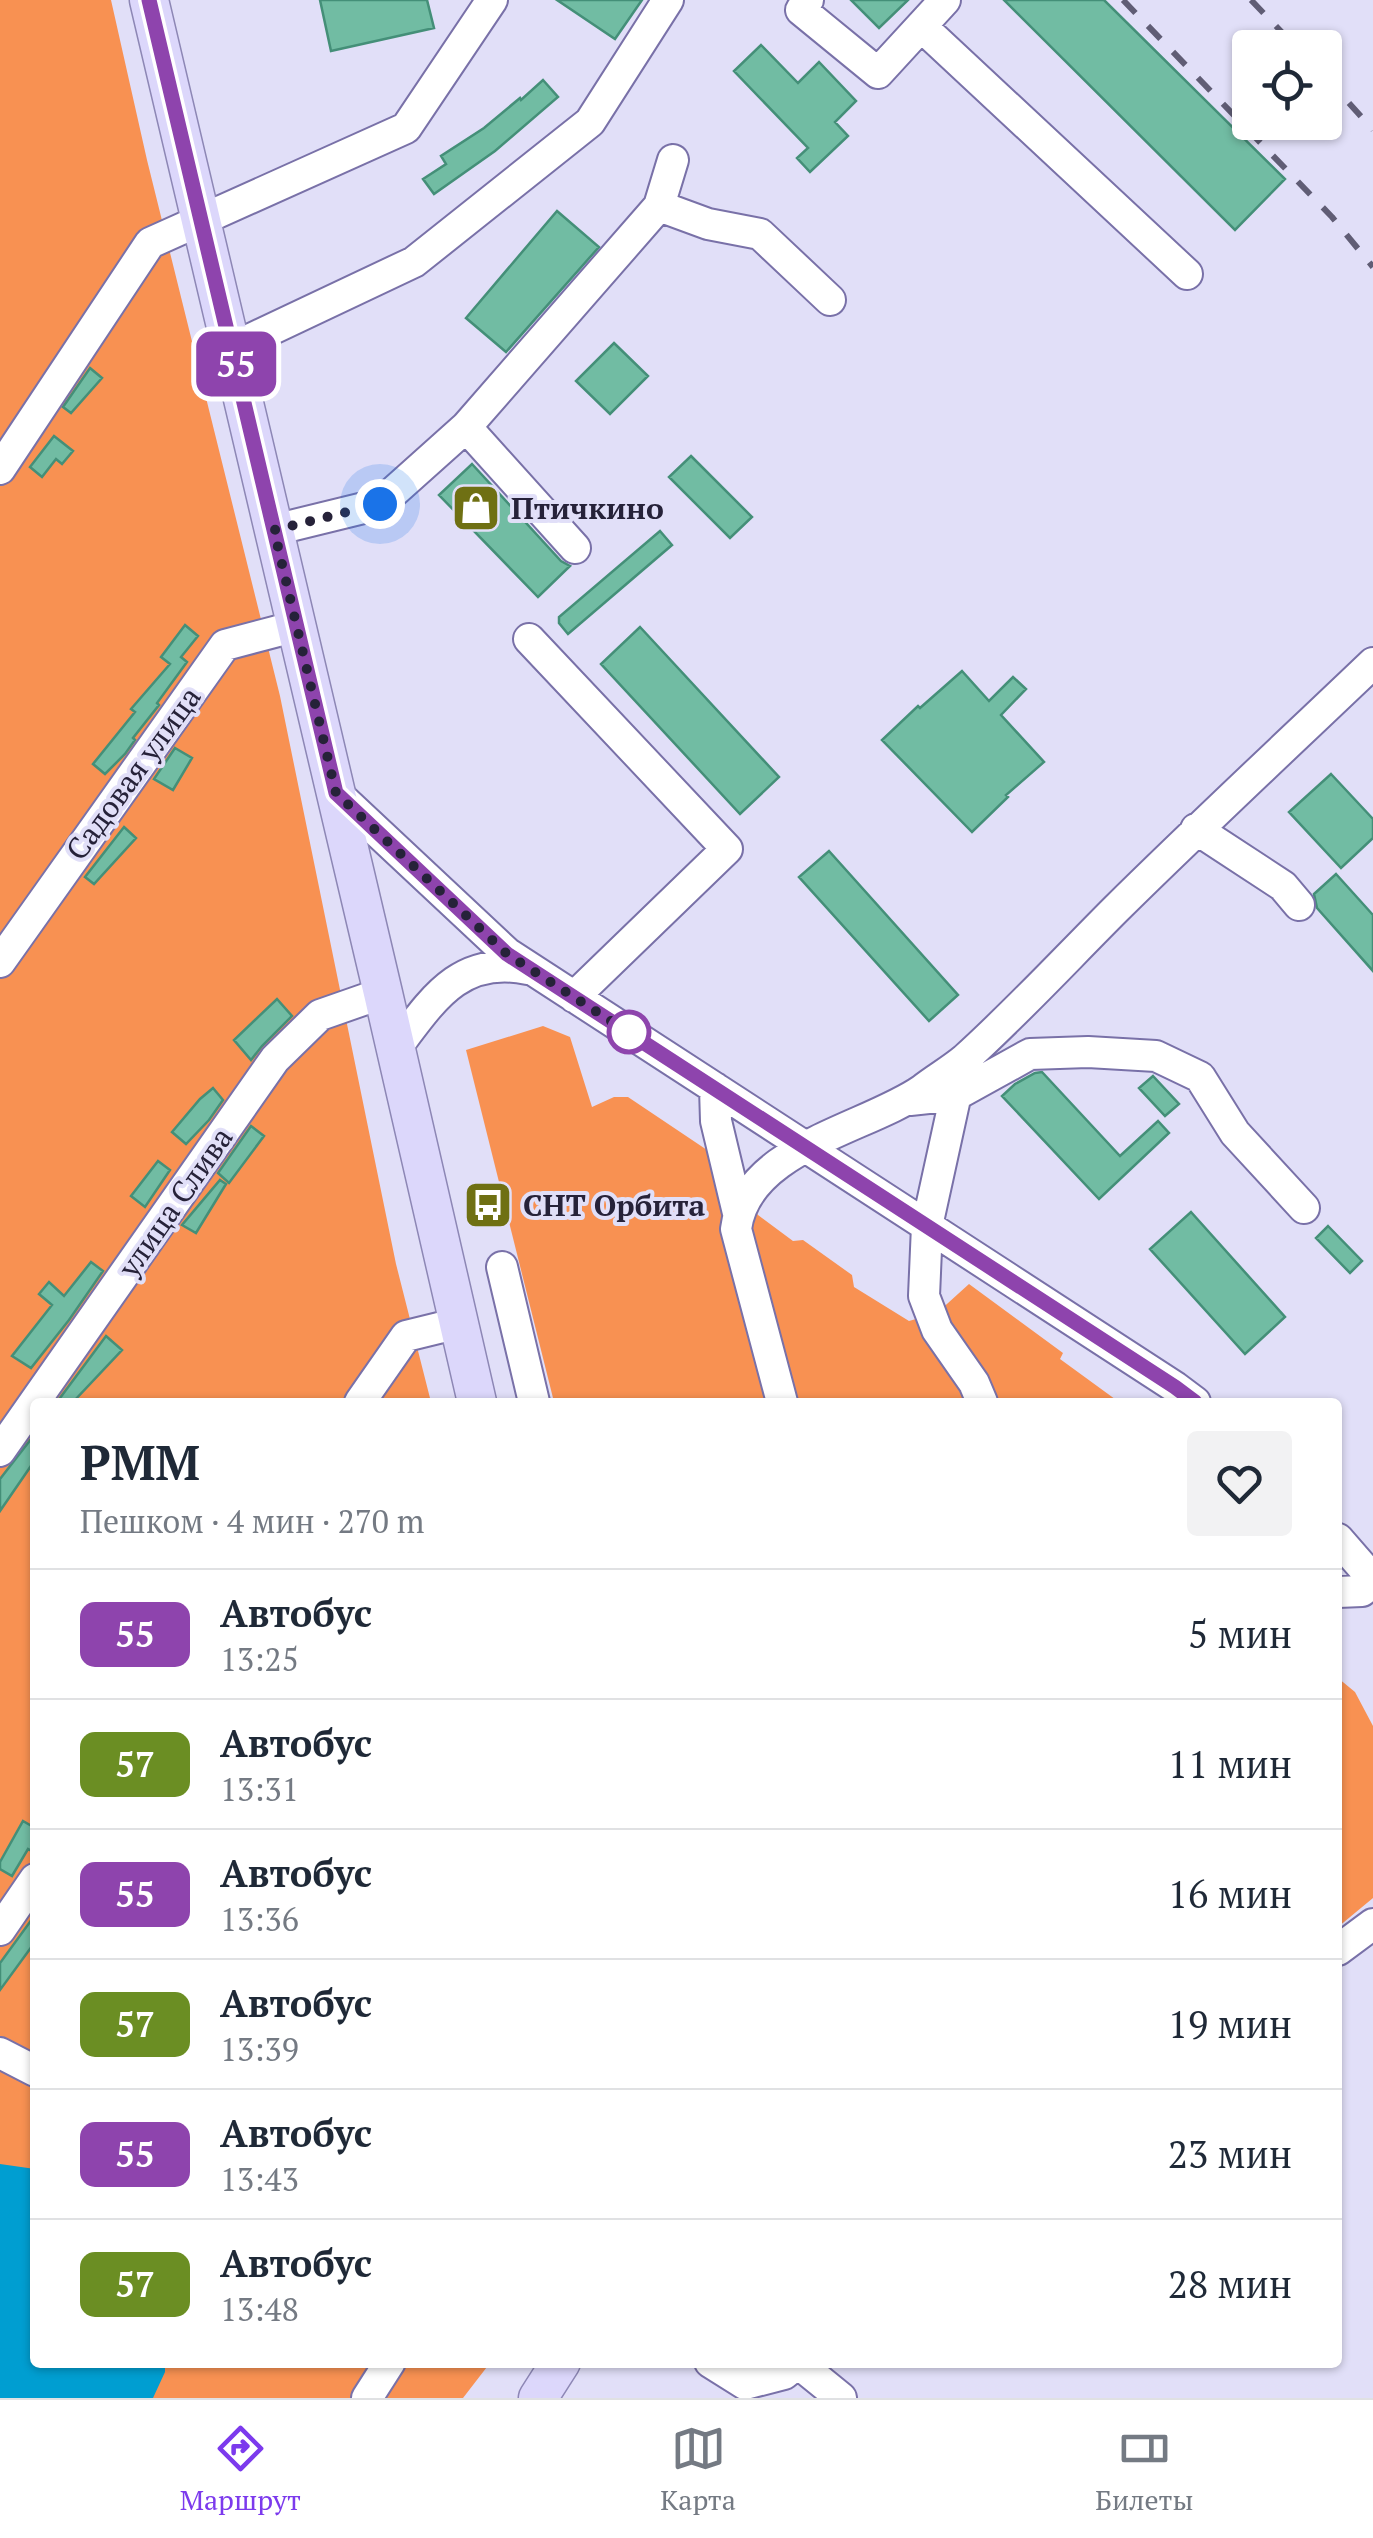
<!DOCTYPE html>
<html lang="ru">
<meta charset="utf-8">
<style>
:root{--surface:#fff;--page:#f2f2f3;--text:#1f2937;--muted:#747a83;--line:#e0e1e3;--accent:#7c3aed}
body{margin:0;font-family:"PT Serif",serif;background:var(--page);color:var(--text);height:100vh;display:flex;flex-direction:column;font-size:38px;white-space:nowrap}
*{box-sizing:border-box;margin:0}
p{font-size:32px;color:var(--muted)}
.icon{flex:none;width:55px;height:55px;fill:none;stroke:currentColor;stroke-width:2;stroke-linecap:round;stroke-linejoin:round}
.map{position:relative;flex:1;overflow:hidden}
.drawer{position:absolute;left:30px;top:1398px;width:1312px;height:970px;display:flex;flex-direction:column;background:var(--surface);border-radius:10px;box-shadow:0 2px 8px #0004}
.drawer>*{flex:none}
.badge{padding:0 20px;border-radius:15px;font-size:35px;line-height:65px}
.buttons{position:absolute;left:1232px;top:30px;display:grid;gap:20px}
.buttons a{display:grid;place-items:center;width:110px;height:110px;border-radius:10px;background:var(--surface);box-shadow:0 2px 8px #0004;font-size:50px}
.you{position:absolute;width:50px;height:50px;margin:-25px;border:8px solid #fff;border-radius:50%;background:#1a73e8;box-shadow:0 0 0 15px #1a73e833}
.map>.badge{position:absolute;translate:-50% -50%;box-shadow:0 0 0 5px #fff}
.round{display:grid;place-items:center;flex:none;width:105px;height:105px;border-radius:10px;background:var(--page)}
.head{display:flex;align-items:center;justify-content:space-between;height:170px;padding:0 50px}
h1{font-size:48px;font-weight:600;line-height:75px}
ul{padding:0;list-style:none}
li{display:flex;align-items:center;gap:30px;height:130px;padding:0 50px;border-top:2px solid var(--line)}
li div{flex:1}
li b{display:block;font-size:38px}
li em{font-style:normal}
li .badge{min-width:110px;font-weight:700;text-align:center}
.tabs{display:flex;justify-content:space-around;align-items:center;height:140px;border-top:2px solid var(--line);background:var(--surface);font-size:28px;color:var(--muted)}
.tabs a{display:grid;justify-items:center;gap:5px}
.tabs .on{color:var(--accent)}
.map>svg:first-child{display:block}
.green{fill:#f89152}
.water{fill:#009ed1}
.building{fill:#71bca3;stroke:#448f78;stroke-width:2.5}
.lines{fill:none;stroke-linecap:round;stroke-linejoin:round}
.minor-casing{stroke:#7971a8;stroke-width:34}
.major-casing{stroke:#8d87b5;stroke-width:41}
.minor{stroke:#fff;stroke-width:30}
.major{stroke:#dcd7fb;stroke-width:38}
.rail{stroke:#605d75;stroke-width:6;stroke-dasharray:18 18;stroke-linecap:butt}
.line-casing{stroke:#fff;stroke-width:22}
.line{stroke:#8e44ad;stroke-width:15}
.walk{stroke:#262239;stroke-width:10;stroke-dasharray:0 18}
.stop-dot{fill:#fff;stroke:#8e44ad;stroke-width:5}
.labels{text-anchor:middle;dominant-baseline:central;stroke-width:8;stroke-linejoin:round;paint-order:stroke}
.poi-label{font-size:30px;font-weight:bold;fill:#262239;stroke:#e1dff8;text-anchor:start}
.street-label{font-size:30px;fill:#262239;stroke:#e1dff8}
</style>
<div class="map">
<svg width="1373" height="2398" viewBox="0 0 1373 2398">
<rect width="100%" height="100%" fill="#e1dff8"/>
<path class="green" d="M0 0H111L147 160 280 696 396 1264 431 1402H35V2362L490 2363 463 2398H0Z
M543 1026 570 1037 592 1107 614 1097H628L707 1150 718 1159 758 1215 793 1241 803 1240 852 1275 854 1287 909 1321 937 1313 969 1284 1063 1353 1060 1359 1119 1402H554L466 1050Z
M1338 1678 1355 1692 1373 1726V1898L1338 1927Z"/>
<path class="water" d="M0 2164 35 2169V2362L165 2363V2372L153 2398H0Z"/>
<path class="building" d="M320 0H427L434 28 331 51Z
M557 0H642L615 39Z
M851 0H908L879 28Z
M1004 0H1104L1285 179 1235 230Z
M761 45 798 83 819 62 856 101 835 122 848 136 810 172 797 158 808 148 734 71Z
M543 80 558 97 495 151 434 194 423 179 446 164 441 156 484 128 520 98 521 100Z
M557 211 599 247 506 352 466 318Z
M614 343 648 376 610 414 576 381Z
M90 368 102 378 71 413 63 407Z
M54 436 73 451 62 464 56 459 42 477 30 467Z
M691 456 752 517 730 538 669 477Z
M472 464 561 561 570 566 538 597 439 495Z
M660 531 672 545 568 634 559 623V617Z
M185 625 198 636 181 657 187 662 157 703 159 705 133 738 135 740 125 754 105 774 93 764 135 712 131 709 170 664 161 657Z
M640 627 779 777 740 814 601 664Z
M962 671 989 701 1013 677 1026 689 1001 715 1044 762 1006 795 1008 797 972 832 882 740 918 706 920 708Z
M175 748 192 758 173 790 154 779Z
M1331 774 1373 819V838L1341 868 1289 812Z
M124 827 136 838 94 884 85 877Z
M829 851 958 995 929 1021 799 877Z
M1336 874 1373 915V971L1317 908 1314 894Z
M277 999 292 1016 262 1046 251 1060 234 1040Z
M1042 1072 1120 1156 1158 1121 1169 1133 1099 1199 1002 1096 1015 1084 1035 1073Z
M1153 1076 1179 1104 1165 1116 1139 1088Z
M213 1088 223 1100 209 1120 186 1144 172 1132 200 1099Z
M251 1126 264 1136 229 1183 218 1173Z
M158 1161 170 1170 145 1207 131 1196Z
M220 1180 226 1184 196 1233 182 1225Z
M1191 1212 1285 1317 1245 1354 1150 1249Z
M1328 1226 1362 1261 1350 1273 1316 1238Z
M91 1262 103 1271 69 1320 31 1368 12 1356 52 1305 39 1294 49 1282 64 1296Z
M106 1336 122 1350 73 1402H66L60 1398Z
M35 1434V1460L0 1511V1479Z
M23 1821 35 1828V1853L28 1849 12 1876 0 1869V1862Z
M35 1915V1942L0 1990V1963Z"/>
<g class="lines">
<g class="minor-casing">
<path id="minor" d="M808 0 801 10 878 73 945 0
M921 26 1187 274
M659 206 708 224 760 234 830 300
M232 348 414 262 590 122 668 0
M466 427 575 548
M0 469 150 243 406 128 492 0
M274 530 380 504 466 427 659 206 673 160
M529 639 727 849 574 997
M336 793 507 953 1175 1387 1195 1402
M1196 829 1283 886 1299 905
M0 962 225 645 297 626
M396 1048C433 999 460 955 528 969
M959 1080 927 1226 924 1296 937 1330 974 1383 982 1402
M715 1088 716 1121 738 1213
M910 1100 956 1095 1030 1054 1088 1052 1156 1056 1200 1077 1235 1133 1304 1208
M502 1267 534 1402
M360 1402 406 1336 459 1323
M782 1402 736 1229C746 1148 866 1129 922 1090 936 1079 952 1070 965 1059 1017 1012 1066 959 1116 909 1200 826 1287 745 1373 663
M0 1451 275 1059 320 1015 383 993
M1338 1539 1373 1579
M1338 1592 1362 1591 1373 1581
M0 1930 35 1879
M1338 1950 1373 1924
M0 2053 35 2071
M710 2362 745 2384 784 2374 799 2362
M798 2363 841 2398
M367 2398 390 2362"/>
</g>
<g class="major-casing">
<path id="major" d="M149 0 383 993 477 1402
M538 2398 561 2362"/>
</g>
<use href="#minor" class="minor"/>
<use href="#major" class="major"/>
<path class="rail" d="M1123 0 1332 217 1373 267
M1251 0 1297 48
M1325 76 1373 130"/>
</g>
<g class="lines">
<g class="line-casing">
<path id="line" d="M149 0 336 793 507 954 1175 1387 1195 1402"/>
</g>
<use href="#line" class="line"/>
<path class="walk" d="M380 504 274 530 336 793 507 954 631 1034 629 1032"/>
</g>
<defs>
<g id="shop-square" transform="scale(2.5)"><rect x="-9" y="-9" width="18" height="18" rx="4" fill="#6f7013" stroke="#e1dff8"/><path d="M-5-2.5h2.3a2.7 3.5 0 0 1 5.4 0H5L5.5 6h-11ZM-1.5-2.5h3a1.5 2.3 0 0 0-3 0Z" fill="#fff"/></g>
<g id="bus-square" transform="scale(2.5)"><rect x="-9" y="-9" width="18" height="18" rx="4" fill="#6f7013" stroke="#e1dff8"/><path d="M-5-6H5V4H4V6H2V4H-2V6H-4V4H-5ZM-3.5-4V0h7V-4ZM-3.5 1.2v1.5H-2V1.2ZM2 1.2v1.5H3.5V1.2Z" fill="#fff"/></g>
</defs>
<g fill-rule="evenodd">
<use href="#shop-square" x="476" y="508"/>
<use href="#bus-square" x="488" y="1205"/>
</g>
<circle class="stop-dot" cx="629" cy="1032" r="20"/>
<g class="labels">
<g class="poi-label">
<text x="511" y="508">Птичкино</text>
<text x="523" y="1205">СНТ Орбита</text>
</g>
<g class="street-label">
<text transform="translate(133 773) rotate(-54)">Садовая улица</text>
<text transform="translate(175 1202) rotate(-55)">улица Слива</text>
</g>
</g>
</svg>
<div class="buttons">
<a><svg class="icon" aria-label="locate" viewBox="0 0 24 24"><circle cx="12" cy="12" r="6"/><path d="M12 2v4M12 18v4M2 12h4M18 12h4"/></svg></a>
</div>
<div class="you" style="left:380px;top:504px"></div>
<b class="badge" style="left:236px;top:364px;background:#8e44ad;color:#fff">55</b>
<section class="drawer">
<div class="head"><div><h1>РММ</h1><p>Пешком · 4 мин · 270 m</p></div><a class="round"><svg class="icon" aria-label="heart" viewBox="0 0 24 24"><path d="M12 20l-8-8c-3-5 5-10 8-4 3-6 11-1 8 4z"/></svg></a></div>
<ul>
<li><span class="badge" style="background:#8e44ad;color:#fff">55</span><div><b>Автобус</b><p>13:25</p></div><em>5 мин</em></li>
<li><span class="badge" style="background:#6b8e23;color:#fff">57</span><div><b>Автобус</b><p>13:31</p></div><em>11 мин</em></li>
<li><span class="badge" style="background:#8e44ad;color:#fff">55</span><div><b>Автобус</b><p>13:36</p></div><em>16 мин</em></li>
<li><span class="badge" style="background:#6b8e23;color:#fff">57</span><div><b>Автобус</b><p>13:39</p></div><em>19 мин</em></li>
<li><span class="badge" style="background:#8e44ad;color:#fff">55</span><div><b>Автобус</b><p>13:43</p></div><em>23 мин</em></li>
<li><span class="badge" style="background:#6b8e23;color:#fff">57</span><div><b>Автобус</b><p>13:48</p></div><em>28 мин</em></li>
</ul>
</section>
</div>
<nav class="tabs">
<a class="on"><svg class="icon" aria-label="directions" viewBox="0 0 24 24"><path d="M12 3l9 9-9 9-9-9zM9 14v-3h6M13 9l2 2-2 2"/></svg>Маршрут</a>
<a><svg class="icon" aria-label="map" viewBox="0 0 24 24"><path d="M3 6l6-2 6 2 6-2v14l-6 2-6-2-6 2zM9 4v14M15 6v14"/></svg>Карта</a>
<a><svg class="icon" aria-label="tickets" viewBox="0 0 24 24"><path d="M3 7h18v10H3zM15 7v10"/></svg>Билеты</a>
</nav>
